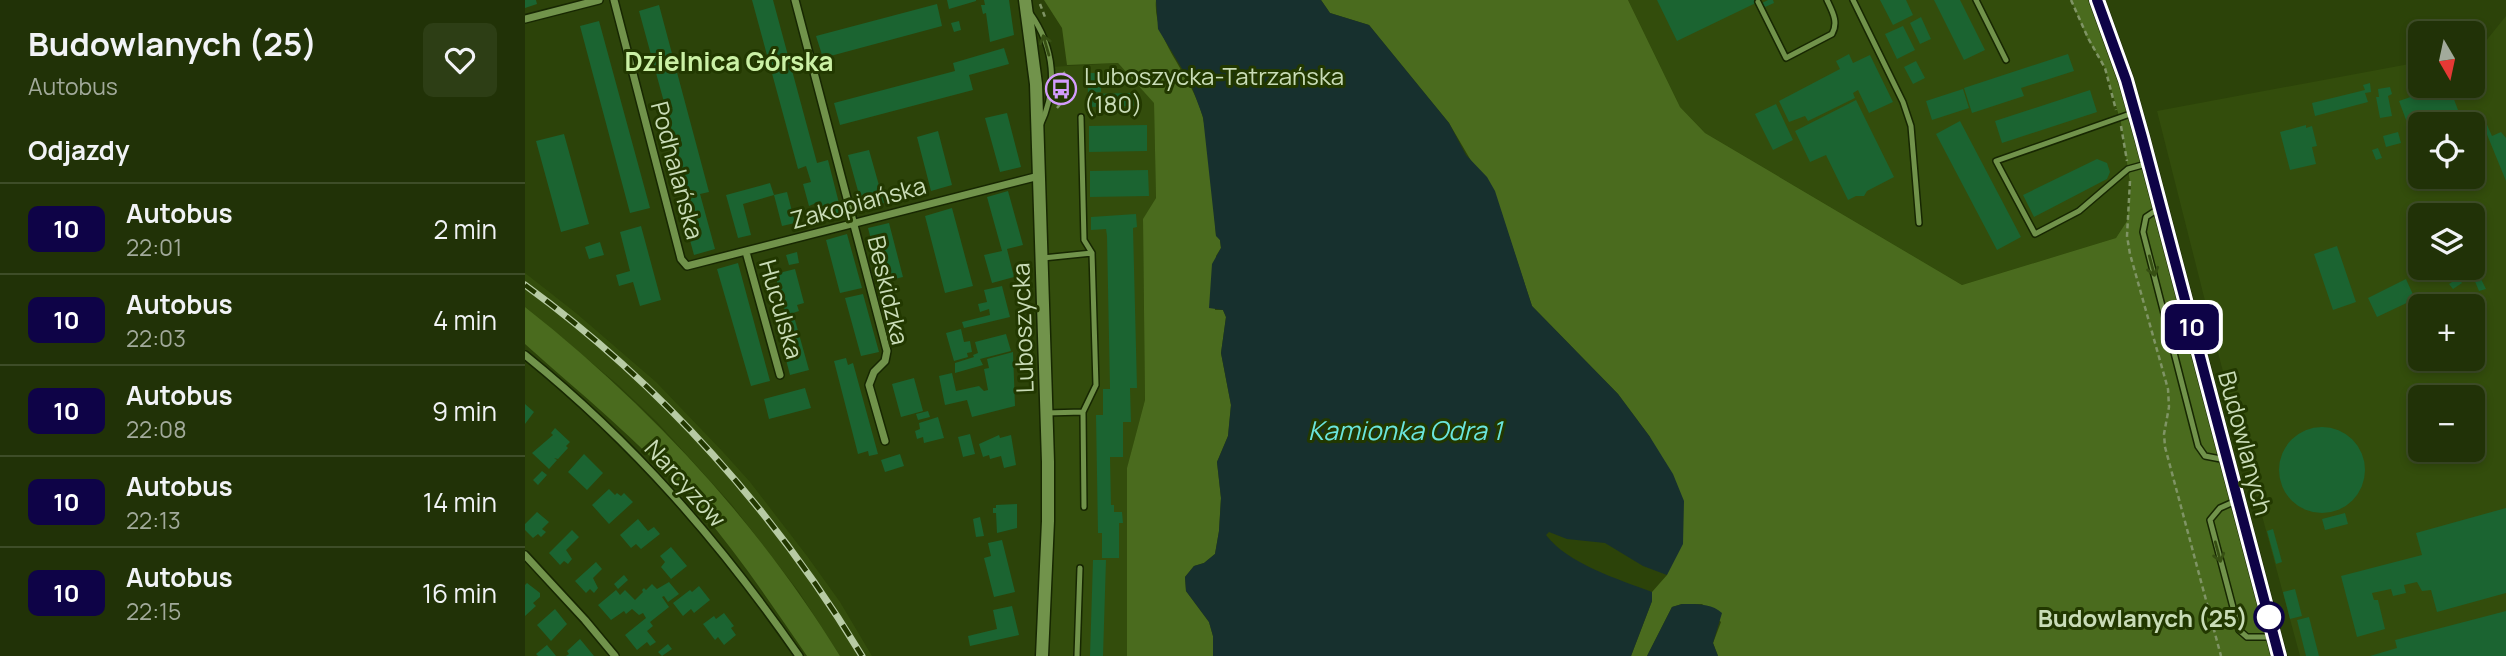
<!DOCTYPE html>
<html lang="pl">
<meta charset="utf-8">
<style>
:root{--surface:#213207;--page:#2d3e15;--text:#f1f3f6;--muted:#a2aa9b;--line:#3e4d28}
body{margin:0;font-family:Manrope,sans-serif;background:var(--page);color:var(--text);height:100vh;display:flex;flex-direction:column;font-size:26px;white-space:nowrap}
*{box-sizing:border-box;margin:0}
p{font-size:23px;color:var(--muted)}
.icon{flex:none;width:38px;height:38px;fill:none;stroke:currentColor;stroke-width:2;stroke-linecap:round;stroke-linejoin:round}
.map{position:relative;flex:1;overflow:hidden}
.details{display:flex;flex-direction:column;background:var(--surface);width:525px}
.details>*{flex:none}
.badge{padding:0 14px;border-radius:10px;font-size:24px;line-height:46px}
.needle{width:46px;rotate:171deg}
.controls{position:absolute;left:1883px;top:21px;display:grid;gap:14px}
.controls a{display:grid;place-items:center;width:77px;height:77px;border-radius:10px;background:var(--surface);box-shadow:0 4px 10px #0003,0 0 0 2px var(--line);font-size:35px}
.map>.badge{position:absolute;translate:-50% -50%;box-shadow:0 0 0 4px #fff}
h2{padding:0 28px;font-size:26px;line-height:63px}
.round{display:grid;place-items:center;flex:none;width:74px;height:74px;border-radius:10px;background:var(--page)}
.summary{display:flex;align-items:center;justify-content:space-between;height:119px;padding:0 28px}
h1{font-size:33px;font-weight:700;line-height:52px}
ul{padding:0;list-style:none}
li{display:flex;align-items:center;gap:21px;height:91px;padding:0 28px;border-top:2px solid var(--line)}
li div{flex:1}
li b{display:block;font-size:26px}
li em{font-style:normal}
li .badge{min-width:77px;font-weight:700;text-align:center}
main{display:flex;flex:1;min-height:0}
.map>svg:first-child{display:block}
.built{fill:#334d0c;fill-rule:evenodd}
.green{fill:#4a6b1e}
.water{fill:#17302e}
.building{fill:#1b6431}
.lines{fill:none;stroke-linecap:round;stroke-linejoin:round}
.service-casing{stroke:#172702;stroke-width:8}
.minor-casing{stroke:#172702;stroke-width:10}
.tertiary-casing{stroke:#172702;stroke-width:15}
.secondary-casing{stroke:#172702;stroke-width:17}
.path{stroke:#7f9465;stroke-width:2.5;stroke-dasharray:5 3.5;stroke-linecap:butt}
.service{stroke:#71934b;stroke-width:5}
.minor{stroke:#71934b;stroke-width:7}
.tertiary{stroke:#71934b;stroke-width:12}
.secondary{stroke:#8b967b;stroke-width:14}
.rail-casing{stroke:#b7cba4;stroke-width:7}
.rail{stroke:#223800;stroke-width:4.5;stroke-dasharray:13;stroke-linecap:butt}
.oneway{stroke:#364f13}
.line-casing{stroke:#fff;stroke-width:16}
.line{stroke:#0e0347;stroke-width:10}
.stop-dot{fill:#fff;stroke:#0e0347;stroke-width:3.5}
.labels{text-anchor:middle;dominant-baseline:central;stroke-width:6;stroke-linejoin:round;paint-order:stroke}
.poi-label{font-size:24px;fill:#c9dcb7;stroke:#223800;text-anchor:start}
.street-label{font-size:24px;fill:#c9dcb7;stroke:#223800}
.stop-label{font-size:24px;font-weight:bold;fill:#c9dcb7;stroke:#223800;text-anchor:end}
.neighbourhood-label{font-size:26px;font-weight:bold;fill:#cbf1a5;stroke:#223800}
.water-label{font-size:26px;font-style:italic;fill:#6ae5dd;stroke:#223800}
</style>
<main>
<section class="details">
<div class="summary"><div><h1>Budowlanych (25)</h1><p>Autobus</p></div><a class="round"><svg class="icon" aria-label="heart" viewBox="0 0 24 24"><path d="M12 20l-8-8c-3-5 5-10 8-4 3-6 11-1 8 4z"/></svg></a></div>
<h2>Odjazdy</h2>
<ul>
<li><span class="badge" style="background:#0e0347;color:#fff">10</span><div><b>Autobus</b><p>22:01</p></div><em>2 min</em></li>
<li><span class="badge" style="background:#0e0347;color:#fff">10</span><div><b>Autobus</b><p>22:03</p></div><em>4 min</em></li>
<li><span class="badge" style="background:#0e0347;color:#fff">10</span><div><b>Autobus</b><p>22:08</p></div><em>9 min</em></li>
<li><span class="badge" style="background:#0e0347;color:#fff">10</span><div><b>Autobus</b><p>22:13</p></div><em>14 min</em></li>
<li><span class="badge" style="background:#0e0347;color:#fff">10</span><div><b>Autobus</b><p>22:15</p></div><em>16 min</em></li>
</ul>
</section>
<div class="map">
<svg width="1981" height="656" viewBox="0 0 1981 656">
<rect width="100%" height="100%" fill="#2c4309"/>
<path class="built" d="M1103 0H1546L1562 38 1580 68 1596 123 1606 189 1602 221 1591 238 1437 285 1180 133 1155 107Z
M1981 16V656H1775L1696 364 1632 111 1895 62V86H1948V53L1952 52ZM1895 124H1948V177H1895ZM1895 215H1948V268H1895ZM1895 306H1948V359H1895ZM1895 397H1948V450H1895Z
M593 63 629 102 631 198 618 220 620 400 602 469V656H517L522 560 513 132 523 109 525 67Z
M0 273 51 313 131 382 198 452 225 482 282 556 315 602 347 656H315L274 592 207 505 132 422 92 384 0 307Z"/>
<path class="green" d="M519 0H631C627 40 669 77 678 118 687 156 688 197 691 235L695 240 696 248 691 256 690 310H698L701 317 696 353 706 405 703 436 692 462 696 498 694 531 690 554 679 563 669 566 660 577 661 591 684 622 688 636V656H602V468L620 400 618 219 631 198 629 103 593 63 542 65 537 28Z
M796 0H1103L1155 107 1180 133 1437 285 1591 238 1602 221 1606 189 1596 123 1580 68 1562 38 1546 0H1572L1754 656H1193L1188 643 1196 622 1177 604H1157L1147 607 1122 656H1106L1127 601V592L1142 575 1125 437 1093 394 1007 306 976 212 924 123 844 25 805 13Z
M0 307C124 405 232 521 315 656H282C245 602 208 547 164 497 114 441 56 394 0 344Z"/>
<path class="water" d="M631 0H796L805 13 844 25 924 123 941 155 962 177 970 191 1007 306 1093 394 1125 437 1148 474 1159 501 1158 544 1142 575 1118 566 1080 543 1042 539 1024 532 1021 535C1043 564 1093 579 1127 592V601L1106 656H688V636L684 622 661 591 660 577 669 566 679 563 690 554 694 531 696 498 692 462 703 436 706 405 696 353 701 317 698 310 684 308 687 264 696 248 695 240 691 236 678 117 665 82 633 29Z
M1157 604C1171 604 1186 603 1197 613L1188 643 1193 656H1122L1147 607Z"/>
<path class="building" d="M0 0H11L12 4 0 8Z
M227 0H248L292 163 303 160 317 215 296 220 291 203 284 206 278 184 286 182 281 166 273 169Z
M422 0H451V1L424 9Z
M459 0H484L489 35 465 42 461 13 458 14 456 5H460Z
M1132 0H1237L1152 41Z
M1243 0H1248L1249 3 1240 7 1237 3Z
M1355 0H1381L1388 15 1368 25Z
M1409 0H1435L1460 50 1439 60Z
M412 4 417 26 298 58 291 36Z
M134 5 184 192 175 194 190 249 169 255 154 200 165 197 114 11Z
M1396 17 1406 39 1395 44 1385 23Z
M74 21 125 208 105 213 55 26Z
M434 21 436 30 429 32 426 23Z
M1378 26 1390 50 1372 59 1360 34Z
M479 48 484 64 444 75 448 90 315 125 309 103 430 71 428 63Z
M1324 54 1328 63 1345 55 1368 102 1344 113 1333 90 1328 93 1330 98 1283 121 1280 116 1264 122 1254 101 1315 69 1311 61Z
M1543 54 1549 71 1496 88 1499 96 1447 113 1439 88Z
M1391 61 1400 78 1388 84 1379 67Z
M562 73H576V92L563 93Z
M1845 83 1846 92 1840 93 1843 102 1790 116 1787 103 1840 90 1838 85Z
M1917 86H1924L1936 118 1919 124H1895V133L1887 136 1874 101Z
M1865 87 1867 94 1863 96 1867 116 1855 118 1851 97H1854L1853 89Z
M1438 89 1444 108 1407 120 1401 101Z
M1565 90 1572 112 1477 143 1470 121Z
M608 93 609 106 563 107V94Z
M1331 100 1369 177 1342 191 1339 196H1331L1323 200 1301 155 1285 162 1270 131Z
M1251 104 1268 140 1248 150 1230 114Z
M482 113 496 167 475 172 460 118Z
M1959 118 1967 136 1976 132 1981 138V181L1961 132 1953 135 1948 123Z
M1435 121 1496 237 1472 250 1411 134Z
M622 125V151L564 152V126Z
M1781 125V128L1787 126 1792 146 1787 147 1791 164 1765 170 1755 132Z
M413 131 427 185 406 191 392 137Z
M1873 132 1876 143 1861 147 1858 136Z
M39 134 64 224 36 232 11 141Z
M1853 148 1857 158 1851 160 1847 150Z
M344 150 359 203 338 209 323 155Z
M1572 159 1582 163 1585 172 1582 179 1509 217 1498 195Z
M623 170 624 196 565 197V171Z
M1913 177 1917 186 1907 190 1902 178Z
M245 183 249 195 218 204 226 235 213 238 201 195Z
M483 191 498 245 482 249 489 277 467 283 459 255 477 251 462 197Z
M262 192 270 223 257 226 249 195Z
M427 208 448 286 420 293 400 216Z
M611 214 612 227 608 228 612 388H605L606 422H598V457H585L586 505H589V512H597L598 523H594V558H577V533H573L571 415H578V389H585L582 236 581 229 566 230V217Z
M364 223 378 277 357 282 343 228Z
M116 226 136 300 115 306 108 282 94 286 91 275 105 271 95 232Z
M322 234 337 288 315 293 301 240Z
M75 242 79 255 64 259 60 247Z
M1812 246 1831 302 1808 310 1789 254Z
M272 252 274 263 264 265 261 255Z
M213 263 245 381 226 386 192 269Z
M270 269 279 303 272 305 274 311 268 313 284 370 265 375 250 318 261 315 250 274Z
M1955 277 1961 289 1954 291 1949 279Z
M1933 278 1937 283 1928 289 1924 284Z
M1881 279 1890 299 1852 317 1843 298Z
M477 286 485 317 439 328 437 322 465 315 464 309 455 312 453 304 462 302 459 290Z
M338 294 354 352 336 356 320 298Z
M436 329 439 342 445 341 447 352 442 353 443 357 429 361 421 333Z
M481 334 486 351 455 359 458 365 430 373V363L449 357 448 355 453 353 450 342Z
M488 352 490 406 447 417 442 400 420 405 414 376 427 373 431 391 454 386 459 391 463 390 459 369 464 368 462 359Z
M321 358 323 365 328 363 353 454 344 456 343 451 333 454 309 361Z
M389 378 398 411 376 417 367 384Z
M280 388 286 408 244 419 239 399Z
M0 404 9 412 0 424Z
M403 411 405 417 393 420 391 414Z
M413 417 419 438 399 443 398 437 392 439 390 431 395 429 394 423Z
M1754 470a43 43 0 1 1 86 0a43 43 0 1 1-86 0Z
M30 428 45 442 41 446 43 448 33 459 29 458 32 460 24 469 7 453 28 435 26 433Z
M445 434 450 454 438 457 433 437Z
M474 435 475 438 486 435 491 465 479 468 476 456 465 459 464 455 458 457 454 444Z
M59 454 78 473 62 490 43 472Z
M375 454 379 466 360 472 356 460Z
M17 471 22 475 13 485 8 480Z
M84 489 90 495 92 493 96 496 99 493 108 502 84 524 67 505Z
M492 504V528L472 533 471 513H468V508H471V505Z
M1981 508V593L1912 612 1906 590 1897 591 1892 582 1879 585 1881 593 1868 596 1866 589 1847 593 1849 600H1853L1860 629 1832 637 1816 576 1897 555 1891 533Z
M12 512 24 522 17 529 21 532 16 537 13 534 8 538 0 530V524Z
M1820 513 1823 524 1800 530 1797 519Z
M455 517 459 536 451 537 448 519Z
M113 519 123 531 129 527 135 534 116 549 111 544 106 548 95 535Z
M1748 529 1757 562 1751 564 1742 531Z
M47 530 54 537 41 550 47 559 43 564 39 561 35 565 24 553Z
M477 540 490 592 469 597 459 558 466 556 463 543Z
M146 547 162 566 146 579 136 567 140 562 135 556Z
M568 560H581L578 656H565Z
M71 562 77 569 68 578 73 588 69 593 65 589 61 593 50 581Z
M99 575 103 580 93 589 89 584Z
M144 582 154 594 143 602 139 596 137 597 144 607 125 622 128 626 122 631 131 642 125 646 122 642 112 650 100 635 121 618 118 613 114 615 107 609 101 614 99 611 86 620 73 605 91 590 95 595 100 590 110 600 118 592 117 590 119 588 121 590 127 584 132 589Z
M2 583 15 593V597L8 603 11 606 0 616V585Z
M174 586 185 600 169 613 166 609 158 616 148 603 165 590 167 592Z
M1770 589 1777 616 1765 619 1758 592Z
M487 606 494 635 445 646 443 636 472 629 468 610Z
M30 609 42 624 26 641 12 625Z
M1981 611V656H1845L1872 648 1870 640Z
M199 613 209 626 206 628 211 635 199 645 193 637 190 640 178 624 189 616 191 619Z
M1784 617 1794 656H1781L1772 620Z
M55 639 69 656H41L44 654 42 651Z
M143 644 147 649 137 656 133 652Z
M22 645 27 651 31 656H13L11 654Z"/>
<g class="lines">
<g class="service-casing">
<path id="service" d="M1328 0 1378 102 1386 126 1394 223
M1451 0 1481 60
M1233 2 1261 58 1307 34C1314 22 1307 11 1302 0
M505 13C530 48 533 88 515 126
M1608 113 1471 161 1510 234 1554 211 1603 169 1621 164
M556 117 559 240 567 253
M1633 209 1621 217 1618 232 1673 446 1680 456 1701 460
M518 258 567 253 571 385 558 412
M521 413 558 412 559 507
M1713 500 1695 508 1685 520 1714 630 1722 637H1748
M552 656 555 568"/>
</g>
<g class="minor-casing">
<path id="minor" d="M89 0 156 259 162 266 514 176
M270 0 362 351 360 361 349 372 344 385 360 441
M0 19 74 0
M221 252 255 375
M0 355C108 442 195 542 274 656
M0 555 60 620 90 656"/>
</g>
<g class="tertiary-casing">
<path id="tertiary" d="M500 0 511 84 523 462V521L517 656"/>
</g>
<g class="secondary-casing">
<path id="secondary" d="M1572 0 1601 80 1617 137 1754 656"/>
</g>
<path class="path" d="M1546 0 1563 38 1580 68 1591 110
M515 4 520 17
M532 108C542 97 545 82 537 69
M1596 126 1602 161
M1605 181 1602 236 1605 254 1643 389 1644 407 1639 434 1640 447 1696 656"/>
<use href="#service" class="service"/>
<use href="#minor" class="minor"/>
<use href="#tertiary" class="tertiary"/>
<use href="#secondary" class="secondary"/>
<g class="rail-casing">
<path id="rail" d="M0 285C136 384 251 513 337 656"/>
</g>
<use href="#rail" class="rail"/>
</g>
<defs><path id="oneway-shaft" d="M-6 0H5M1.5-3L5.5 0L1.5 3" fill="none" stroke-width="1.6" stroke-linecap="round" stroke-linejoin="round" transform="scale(1.75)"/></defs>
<g class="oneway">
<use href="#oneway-shaft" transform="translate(521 45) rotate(-106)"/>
<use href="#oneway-shaft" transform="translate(1627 266) rotate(75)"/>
<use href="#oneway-shaft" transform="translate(1693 552) rotate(75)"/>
</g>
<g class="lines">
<g class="line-casing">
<path id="line" d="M1572 0 1601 80 1617 137 1754 656"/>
</g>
<use href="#line" class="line"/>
</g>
<defs>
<g id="bus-ring" transform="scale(1.575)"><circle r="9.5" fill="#223800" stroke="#d39cfc" stroke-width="1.5"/><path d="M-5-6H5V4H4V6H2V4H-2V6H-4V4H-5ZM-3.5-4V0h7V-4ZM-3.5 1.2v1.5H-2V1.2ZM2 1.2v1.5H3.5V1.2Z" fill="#d39cfc"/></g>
</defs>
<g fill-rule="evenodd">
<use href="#bus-ring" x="536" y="89"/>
</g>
<circle class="stop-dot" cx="1744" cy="617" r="14"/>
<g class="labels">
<g class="poi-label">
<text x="559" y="75">Luboszycka-Tatrzańska<tspan x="559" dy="28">(180)</tspan></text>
</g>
<g class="street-label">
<text transform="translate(153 170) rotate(75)">Podhalańska</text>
<text transform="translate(333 202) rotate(-15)">Zakopiańska</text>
<text transform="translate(364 290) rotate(77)">Beskidzka</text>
<text transform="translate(257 309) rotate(74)">Huculska</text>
<text transform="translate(497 328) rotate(-92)">Luboszycka</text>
<text transform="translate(1721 443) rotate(75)">Budowlanych</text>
<text transform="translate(161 483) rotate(48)">Narcyzów</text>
</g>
<g class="stop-label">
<text x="1723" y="617">Budowlanych (25)</text>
</g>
<g class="neighbourhood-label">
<text x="204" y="61">Dzielnica Górska</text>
</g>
<g class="water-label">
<text x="880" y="430">Kamionka Odra 1</text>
</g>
</g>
</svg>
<div class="controls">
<a><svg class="needle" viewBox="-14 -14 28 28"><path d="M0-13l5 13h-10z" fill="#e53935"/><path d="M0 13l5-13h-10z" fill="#a2aa9b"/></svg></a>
<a><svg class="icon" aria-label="locate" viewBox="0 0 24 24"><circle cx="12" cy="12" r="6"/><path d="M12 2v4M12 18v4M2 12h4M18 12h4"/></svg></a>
<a><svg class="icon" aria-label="layers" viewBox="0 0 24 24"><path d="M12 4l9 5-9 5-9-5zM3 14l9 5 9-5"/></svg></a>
<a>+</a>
<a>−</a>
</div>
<b class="badge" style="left:1667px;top:327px;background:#0e0347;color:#fff">10</b>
</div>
</main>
